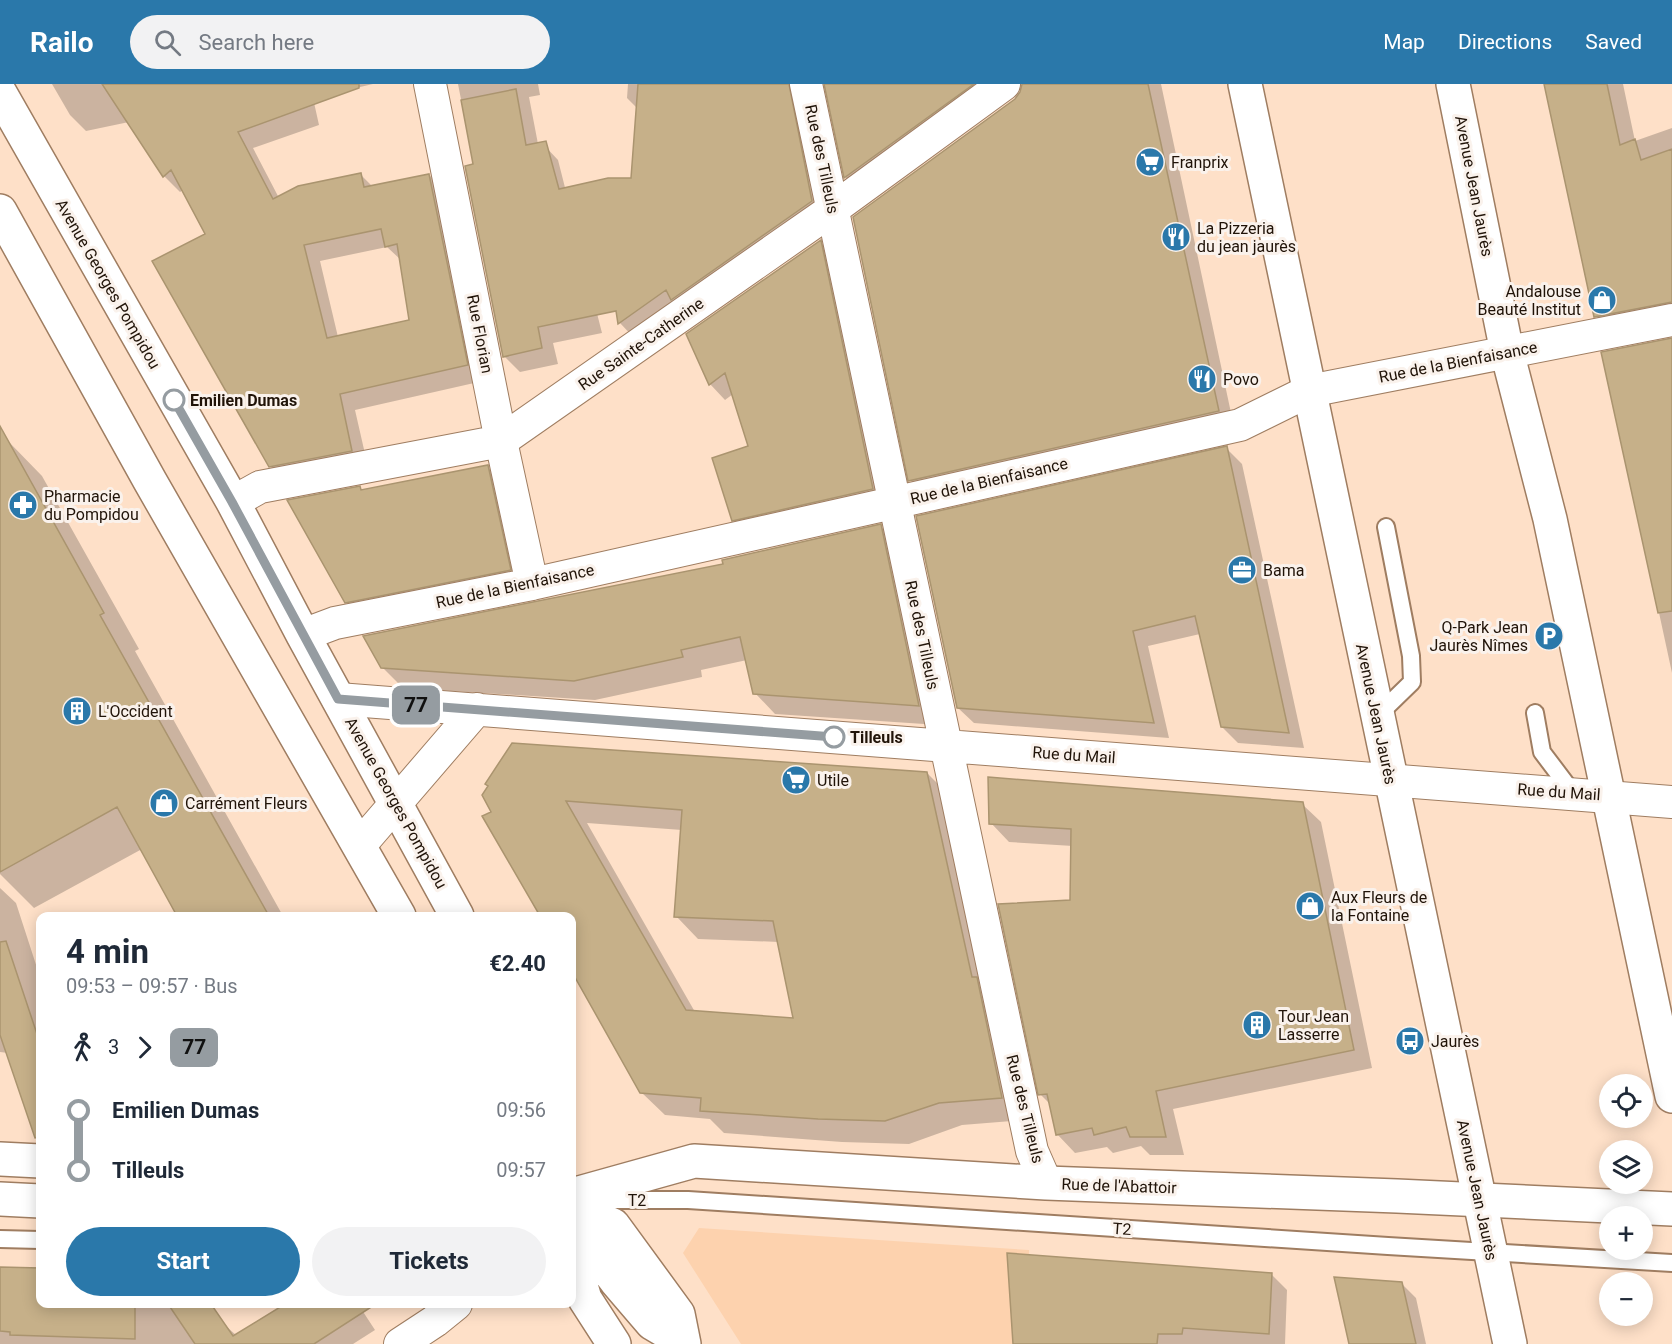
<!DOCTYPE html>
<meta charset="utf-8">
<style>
:root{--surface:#fff;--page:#f2f2f3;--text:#1f2937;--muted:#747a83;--accent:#2a78aa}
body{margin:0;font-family:Roboto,sans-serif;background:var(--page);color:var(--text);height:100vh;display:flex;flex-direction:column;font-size:22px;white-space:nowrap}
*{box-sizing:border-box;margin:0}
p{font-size:20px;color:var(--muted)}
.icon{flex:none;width:33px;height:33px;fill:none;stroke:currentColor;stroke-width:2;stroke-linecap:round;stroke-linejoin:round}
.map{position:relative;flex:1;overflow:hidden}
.drawer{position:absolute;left:36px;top:828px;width:540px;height:396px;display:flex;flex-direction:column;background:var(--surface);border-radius:12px;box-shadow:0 3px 15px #0003}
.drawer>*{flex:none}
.badge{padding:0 12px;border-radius:9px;font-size:21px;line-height:39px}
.fabs{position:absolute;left:1599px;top:990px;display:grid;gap:12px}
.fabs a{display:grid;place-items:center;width:54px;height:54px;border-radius:50%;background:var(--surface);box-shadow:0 3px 15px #0003;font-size:30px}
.map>.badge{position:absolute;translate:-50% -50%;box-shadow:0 0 0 3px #fff}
.legs{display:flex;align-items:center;gap:9px;height:66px;padding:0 30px;font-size:20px}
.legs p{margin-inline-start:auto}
.overview{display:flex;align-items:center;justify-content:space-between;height:102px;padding:0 30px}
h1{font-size:33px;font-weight:700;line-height:45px}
.cta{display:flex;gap:12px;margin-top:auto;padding:12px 30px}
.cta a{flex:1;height:69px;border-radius:36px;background:var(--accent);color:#fff;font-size:24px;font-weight:700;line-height:69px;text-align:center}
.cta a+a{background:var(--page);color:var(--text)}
ul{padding:0 30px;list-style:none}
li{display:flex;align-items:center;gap:21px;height:60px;font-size:22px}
li i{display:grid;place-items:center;width:9px;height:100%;margin:0 8px;background:currentColor}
li i::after{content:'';width:15px;height:15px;margin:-8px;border:4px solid;border-radius:50%;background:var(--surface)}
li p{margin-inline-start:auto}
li:first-child i{background:linear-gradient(#0000 50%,currentColor 0)}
li:last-child i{background:linear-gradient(currentColor 50%,#0000 0)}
header{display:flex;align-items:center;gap:36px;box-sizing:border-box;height:84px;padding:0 30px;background:var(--accent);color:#fff}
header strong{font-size:28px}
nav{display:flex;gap:33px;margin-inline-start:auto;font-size:21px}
.search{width:420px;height:54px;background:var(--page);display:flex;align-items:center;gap:15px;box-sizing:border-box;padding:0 21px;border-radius:33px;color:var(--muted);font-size:22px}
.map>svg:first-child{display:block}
.built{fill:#fdd2ae}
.shadow{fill:#0003;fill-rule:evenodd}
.building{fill:#c6b089;stroke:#aa946f;stroke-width:1.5;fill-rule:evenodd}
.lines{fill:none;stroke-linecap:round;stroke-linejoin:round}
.service-casing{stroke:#9f7d61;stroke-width:20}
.minor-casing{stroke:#9f7d61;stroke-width:34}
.tertiary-casing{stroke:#9f7d61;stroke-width:36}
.secondary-casing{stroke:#9f7d61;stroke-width:36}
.service{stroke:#fff;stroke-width:16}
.minor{stroke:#fff;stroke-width:32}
.tertiary{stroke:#fff;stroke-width:33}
.secondary{stroke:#fff;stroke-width:33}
.line-1-casing{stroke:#fff;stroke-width:14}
.line-1{stroke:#959ca1;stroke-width:9}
.stop-1-dot{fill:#fff;stroke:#959ca1;stroke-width:3}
.labels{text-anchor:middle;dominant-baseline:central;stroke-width:6;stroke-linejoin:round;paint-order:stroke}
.street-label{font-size:16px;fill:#201308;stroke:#faf2ec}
.poi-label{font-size:16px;fill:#201308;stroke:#faf2ec;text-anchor:start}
.stop-label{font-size:16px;font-weight:bold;fill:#201308;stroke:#faf2ec;text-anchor:start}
</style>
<header>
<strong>Railo</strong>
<div class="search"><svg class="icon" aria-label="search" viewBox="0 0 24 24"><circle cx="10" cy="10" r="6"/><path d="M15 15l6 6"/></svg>Search here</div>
<nav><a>Map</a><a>Directions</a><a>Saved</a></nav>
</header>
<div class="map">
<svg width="1672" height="1260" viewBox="0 0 1672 1260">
<rect width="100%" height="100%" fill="#fee0c8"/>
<path class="built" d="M699 1144 1029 1166 1031 1259 1118 1260H741L683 1169Z"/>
<path class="shadow" d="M52 0H373L313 14 319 41 253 64 279 114 360 90 373 103 429 91 445 107 483 297 355 326 368 383 286 398 270 382 207 150 183 106 180 108 164 92 129 38 86 47 70 31ZM387 163 401 176 411 237 338 253 320 177Z
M458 0H538L540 11 529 13 538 60 542 59 558 76 602 249 553 259 558 280 520 288 504 272 474 82Z
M628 0H815L828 134 635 255 620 239 614 201 632 95 638 25 627 14Z
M826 0H1013L862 109 846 94Z
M1023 0H1161L1234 343 926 412 910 396 1016 15 1022 7Z
M1545 0H1623L1635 57 1672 44V243L1617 254 1596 232Z
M820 158 836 173 888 420 749 451 733 436 750 363 733 310 725 316 710 300Z
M1672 256V589L1603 269Z
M7 356 42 392 139 565 135 567 283 832H179L142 765 34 824 0 790V360Z
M1226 364 1242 380 1304 664 1238 659 1222 643 1200 550 1148 562 1169 654 974 639 958 624Z
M487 383 508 403 530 506 367 538 347 518 360 404 363 407Z
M880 442 901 462 939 641 775 630 755 609 747 576 701 586 702 593 595 616 403 604 383 584 725 481Z
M927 689 950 712 1024 1036 962 1041 909 1060 842 1058 724 1049 710 1035 665 1031 641 1008 572 885V832H541L484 733 494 728 484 711ZM587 739 682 746 676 832 698 855 779 858 795 936 695 928Z
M1302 720 1321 738 1372 984 1173 1025 1184 1071H1150L1141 1062 1113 1069 1107 1063 1075 1069 1057 1050 1051 1021 1040 1010 1072 817 1073 762 1009 758 991 739Z
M0 804 16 819 40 893V1056L35 1051 8 969 0 968Z
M0 1184 40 1185V1220H209L220 1237 236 1251 287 1220H358L375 1246 353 1260H0Z
M1271 1190 1287 1206 1285 1260H1015Z
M1402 1200 1416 1214 1426 1260H1351Z"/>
<path class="building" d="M102 0H359V4L238 48 273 115 298 102 361 89 364 103 429 90 468 281 340 310 352 367 269 383 152 177 205 150 171 86 163 93ZM381 145 385 163 397 160 409 236 327 254 304 161Z
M638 0H789L812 117 671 216 666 206 618 240 616 227 538 243 542 264 503 273 465 82 473 80 461 16 516 5 526 61 546 57 559 105 608 94H631Z
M824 0H974L844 94Z
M1022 0H1148L1219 327 908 397 853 133 1015 15 1020 8Z
M1544 0H1607L1620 61 1635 55 1641 76 1672 65V218L1594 233Z
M821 156 873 405 732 437 712 374 748 362 725 289 709 301 686 250Z
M1672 254V527L1658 529 1601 268Z
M0 342 104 529 100 531 269 832H177L117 723 0 788Z
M1227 362 1289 649 1221 643 1195 532 1133 547 1154 639 957 624 916 432Z
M488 381 511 486 345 519 287 416 360 402 361 406Z
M881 440 919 622 753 610 740 553 681 566 683 573 574 597 381 584 363 552 723 480 722 476Z
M512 659 927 688 972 893H977L1002 1014 939 1019 885 1037 818 1035 700 1027 701 1014 640 1009 572 888V832H540L482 732 491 728 482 711 488 702 485 700ZM566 717 682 726 674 833 773 837 793 934 686 926Z
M988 693 1303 718 1354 966 1156 1007 1166 1053H1130L1126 1043 1094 1051 1092 1044 1056 1051 1047 1010 1038 1011 998 820 1070 816 1071 745 989 740Z
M6 857 40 959V1053L35 1054 0 951V858Z
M1007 1169 1272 1189 1269 1250 1183 1244 1182 1250H1158L1157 1260H1013Z
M0 1183 40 1184V1220H135V1255L10 1251V1248L0 1247Z
M1334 1193 1402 1198 1416 1260H1349Z
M168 1220H211L233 1252 285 1220H376L314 1260H195Z"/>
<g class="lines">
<g class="service-casing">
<path id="service" d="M1535 629 1542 668 1573 709
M1377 632 1412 598 1411 572 1386 443
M593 1116H688L1388 1162 1672 1179
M0 1155 40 1156"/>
</g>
<g class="minor-casing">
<path id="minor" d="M430 0 501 357 532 500
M806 0 1032 1067 1046 1099
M233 418 260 403 501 357 833 125 1004 0
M303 551 335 539 532 500 1240 341 1309 307 1672 236
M338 615 1672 718
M360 761 477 625
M400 1260 435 1237 456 1220"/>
</g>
<g class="tertiary-casing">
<path id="tertiary" d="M572 1111 694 1077 1046 1099 1397 1112 1672 1125"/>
</g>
<g class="secondary-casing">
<path id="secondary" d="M1245 0 1510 1260
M1453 0 1507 268 1550 435 1672 1012
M0 9 233 418 303 551 457 832
M0 127 150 397 399 832
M0 1075 40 1077
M0 1115 40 1117
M572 1123 613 1141 678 1230 684 1260
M572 1138 616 1197 652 1239 682 1257
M572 1171 585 1215 614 1260"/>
</g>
<use href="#service" class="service"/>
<use href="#minor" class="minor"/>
<use href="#tertiary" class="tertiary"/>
<use href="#secondary" class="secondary"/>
</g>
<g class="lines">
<g class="line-1-casing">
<path id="line-1" d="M174 316 232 418 338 615 834 653"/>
</g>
<use href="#line-1" class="line-1"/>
</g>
<defs>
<g id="supermarket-disc" transform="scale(1.5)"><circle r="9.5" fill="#2a78aa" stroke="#faf2ec"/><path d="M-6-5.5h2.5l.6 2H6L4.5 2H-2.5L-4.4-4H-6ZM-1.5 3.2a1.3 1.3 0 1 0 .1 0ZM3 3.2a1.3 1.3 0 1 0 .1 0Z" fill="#fff"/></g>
<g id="restaurant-disc" transform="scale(1.5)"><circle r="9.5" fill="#2a78aa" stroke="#faf2ec"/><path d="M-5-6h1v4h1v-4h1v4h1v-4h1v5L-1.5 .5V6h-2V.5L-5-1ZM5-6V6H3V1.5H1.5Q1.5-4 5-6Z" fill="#fff"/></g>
<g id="shop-disc" transform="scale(1.5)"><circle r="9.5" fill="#2a78aa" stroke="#faf2ec"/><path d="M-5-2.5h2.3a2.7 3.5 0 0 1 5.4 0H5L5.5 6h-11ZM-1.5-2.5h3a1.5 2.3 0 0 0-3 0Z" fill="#fff"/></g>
<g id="pharmacy-disc" transform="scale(1.5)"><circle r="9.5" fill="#2a78aa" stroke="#faf2ec"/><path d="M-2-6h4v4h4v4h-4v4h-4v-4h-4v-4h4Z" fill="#fff"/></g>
<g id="office-disc" transform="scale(1.5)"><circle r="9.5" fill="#2a78aa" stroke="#faf2ec"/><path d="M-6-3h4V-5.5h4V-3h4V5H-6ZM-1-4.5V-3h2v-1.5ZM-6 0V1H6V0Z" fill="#fff"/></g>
<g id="parking-disc" transform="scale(1.5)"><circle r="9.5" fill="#2a78aa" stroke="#faf2ec"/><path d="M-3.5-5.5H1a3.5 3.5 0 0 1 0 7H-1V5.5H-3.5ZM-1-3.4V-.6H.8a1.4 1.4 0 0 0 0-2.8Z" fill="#fff"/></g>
<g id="building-disc" transform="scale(1.5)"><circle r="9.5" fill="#2a78aa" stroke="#faf2ec"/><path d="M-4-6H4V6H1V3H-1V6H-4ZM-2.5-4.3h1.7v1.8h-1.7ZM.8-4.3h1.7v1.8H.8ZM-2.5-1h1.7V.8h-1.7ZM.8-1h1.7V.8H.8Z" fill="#fff"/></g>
<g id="bus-disc" transform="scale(1.5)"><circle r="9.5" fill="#2a78aa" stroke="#faf2ec"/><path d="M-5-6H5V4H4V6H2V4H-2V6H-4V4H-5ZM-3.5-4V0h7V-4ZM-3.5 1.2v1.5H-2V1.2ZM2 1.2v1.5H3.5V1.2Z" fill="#fff"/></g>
</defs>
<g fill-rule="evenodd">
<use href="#supermarket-disc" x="1150" y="78"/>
<use href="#restaurant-disc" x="1176" y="153"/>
<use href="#shop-disc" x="1602" y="216"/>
<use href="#restaurant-disc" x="1202" y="295"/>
<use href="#pharmacy-disc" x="23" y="421"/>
<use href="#office-disc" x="1242" y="486"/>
<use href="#parking-disc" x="1549" y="552"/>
<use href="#building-disc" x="77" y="627"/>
<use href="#supermarket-disc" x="796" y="696"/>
<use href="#shop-disc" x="164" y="719"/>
<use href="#shop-disc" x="1310" y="822"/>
<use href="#building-disc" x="1257" y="941"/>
<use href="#bus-disc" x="1410" y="957"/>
</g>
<g class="stop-1-dot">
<circle cx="174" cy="316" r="10"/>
<circle cx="834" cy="653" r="10"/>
</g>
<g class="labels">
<g class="street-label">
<text transform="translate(822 75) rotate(78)">Rue des Tilleuls</text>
<text transform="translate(1474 102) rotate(79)">Avenue Jean Jaurès</text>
<text transform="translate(108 200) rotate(60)">Avenue Georges Pompidou</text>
<text transform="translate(480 250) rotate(79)">Rue Florian</text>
<text transform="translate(641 260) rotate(-35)">Rue Sainte-Catherine</text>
<text transform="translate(1458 278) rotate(-11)">Rue de la Bienfaisance</text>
<text transform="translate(989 397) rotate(-13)">Rue de la Bienfaisance</text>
<text transform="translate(515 502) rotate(-12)">Rue de la Bienfaisance</text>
<text transform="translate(922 551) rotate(78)">Rue des Tilleuls</text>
<text transform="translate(1376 630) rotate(78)">Avenue Jean Jaurès</text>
<text transform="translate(1074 671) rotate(4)">Rue du Mail</text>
<text transform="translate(1559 708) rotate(4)">Rue du Mail</text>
<text transform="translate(396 719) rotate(61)">Avenue Georges Pompidou</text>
<text transform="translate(1025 1025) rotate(76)">Rue des Tilleuls</text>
<text transform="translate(1119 1102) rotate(2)">Rue de l'Abattoir</text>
<text transform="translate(1477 1106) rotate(78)">Avenue Jean Jaurès</text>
<text x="637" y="1116">T2</text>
<text transform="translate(1122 1145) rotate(4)">T2</text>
</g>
<g class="poi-label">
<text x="1171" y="78">Franprix</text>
<text x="1197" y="144">La Pizzeria<tspan x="1197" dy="18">du jean jaurès</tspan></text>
<text x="1581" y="207" text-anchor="end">Andalouse<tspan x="1581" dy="18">Beauté Institut</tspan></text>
<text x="1223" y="295">Povo</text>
<text x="44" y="412">Pharmacie<tspan x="44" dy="18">du Pompidou</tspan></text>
<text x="1263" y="486">Bama</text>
<text x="1528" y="543" text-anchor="end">Q-Park Jean<tspan x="1528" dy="18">Jaurès Nîmes</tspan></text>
<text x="98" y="627">L'Occident</text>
<text x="817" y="696">Utile</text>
<text x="185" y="719">Carrément Fleurs</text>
<text x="1331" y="813">Aux Fleurs de<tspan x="1331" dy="18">la Fontaine</tspan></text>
<text x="1278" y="932">Tour Jean<tspan x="1278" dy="18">Lasserre</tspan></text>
<text x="1431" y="957">Jaurès</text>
</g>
<g class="stop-label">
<text x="190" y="316">Emilien Dumas</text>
<text x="850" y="653">Tilleuls</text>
</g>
</g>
</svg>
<div class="fabs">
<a><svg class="icon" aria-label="locate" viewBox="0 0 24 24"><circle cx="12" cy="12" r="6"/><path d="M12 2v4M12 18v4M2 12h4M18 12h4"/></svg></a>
<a><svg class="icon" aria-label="layers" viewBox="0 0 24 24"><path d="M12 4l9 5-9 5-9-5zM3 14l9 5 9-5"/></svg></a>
<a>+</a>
<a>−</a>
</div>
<b class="badge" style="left:416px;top:621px;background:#959ca1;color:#111">77</b>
<section class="drawer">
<div class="overview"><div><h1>4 min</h1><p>09:53 – 09:57 · Bus</p></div><b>€2.40</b></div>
<div class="legs"><svg class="icon" aria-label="walk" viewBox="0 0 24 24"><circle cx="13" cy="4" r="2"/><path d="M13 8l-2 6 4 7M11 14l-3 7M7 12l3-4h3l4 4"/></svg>3<svg class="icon" aria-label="forward" viewBox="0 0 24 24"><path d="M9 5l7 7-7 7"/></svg><b class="badge" style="background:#959ca1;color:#111">77</b></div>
<ul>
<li><i style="color:#959ca1"></i><b>Emilien Dumas</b><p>09:56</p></li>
<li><i style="color:#959ca1"></i><b>Tilleuls</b><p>09:57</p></li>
</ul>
<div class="cta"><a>Start</a><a>Tickets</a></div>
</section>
</div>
